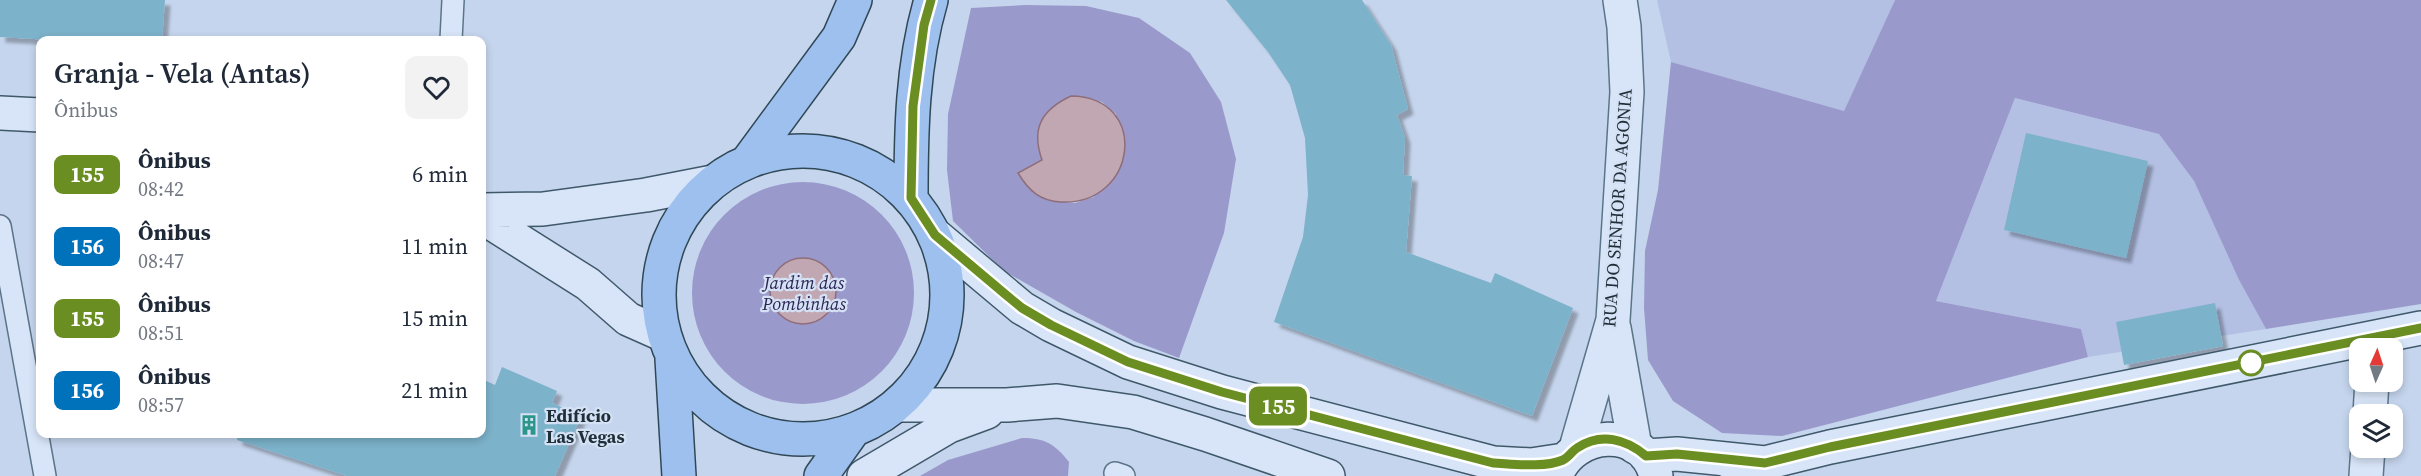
<!DOCTYPE html>
<html lang="pt">
<meta charset="utf-8">
<style>
:root{--surface:#fff;--page:#f2f2f3;--text:#1f2937;--muted:#747a83}
body{margin:0;font-family:"Source Serif 4",serif;background:var(--page);color:var(--text);height:100vh;display:flex;flex-direction:column;font-size:22px;white-space:nowrap}
*{box-sizing:border-box;margin:0}
p{font-size:20px;color:var(--muted)}
.icon{flex:none;width:33px;height:33px;fill:none;stroke:currentColor;stroke-width:2;stroke-linecap:round;stroke-linejoin:round}
.map{position:relative;flex:1;overflow:hidden}
.side{position:absolute;left:36px;top:36px;width:450px;height:402px;display:flex;flex-direction:column;background:var(--surface);border-radius:12px;box-shadow:0 3px 9px #0003}
.side>*{flex:none}
.badge{padding:0 12px;border-radius:9px;font-size:21px;line-height:39px}
.needle{width:39px;rotate:3deg}
.tools{position:absolute;left:2349px;top:338px;display:grid;gap:12px}
.tools a{display:grid;place-items:center;width:54px;height:54px;border-radius:12px;background:var(--surface);box-shadow:0 3px 9px #0003;font-size:30px}
.map>.badge{position:absolute;translate:-50% -50%;box-shadow:0 0 0 3px #fff}
.round{display:grid;place-items:center;flex:none;width:63px;height:63px;border-radius:12px;background:var(--page)}
.headline{display:flex;align-items:center;justify-content:space-between;height:102px;padding:0 18px}
h1{font-size:28px;font-weight:600;line-height:45px}
ul{padding:0;list-style:none}
li{display:flex;align-items:center;gap:18px;height:72px;padding:0 18px}
li div{flex:1}
li b{display:block;font-size:22px}
li em{font-style:normal}
li .badge{min-width:66px;font-weight:700;text-align:center}
.map>svg:first-child{display:block}
.farmland{fill:#b3c0e3}
.green{fill:#9a99cb;fill-rule:evenodd}
.water{fill:#c1a7b1;stroke:#8f6d79;stroke-width:1.5}
.building{fill:#7cb2ca;filter:url(#shadow)}
.lines{fill:none;stroke-linecap:round;stroke-linejoin:round}
.lane-casing{stroke:#5b7588;stroke-width:24}
.street-casing{stroke:#5b7588;stroke-width:36}
.secondary-casing{stroke:#3f596a;stroke-width:36}
.primary-casing{stroke:#304856;stroke-width:36}
.lane{stroke:#d8e5f8;stroke-width:21}
.street{stroke:#d8e5f8;stroke-width:33}
.secondary{stroke:#d8e5f8;stroke-width:33}
.primary{stroke:#9ec0ef;stroke-width:33}
.line-casing{stroke:#fff;stroke-width:14}
.line{stroke:#6b8e23;stroke-width:9}
.stop-dot{fill:#fff;stroke:#6b8e23;stroke-width:3}
.labels{text-anchor:middle;dominant-baseline:central;stroke-width:4.5;stroke-linejoin:round;paint-order:stroke}
.street-label{font-size:18px;fill:#1f2f38;stroke:#d5e1f5}
.park-label{font-size:18px;font-style:italic;fill:#2d2654;stroke:#d5e1f5}
.poi-label{font-size:18px;font-weight:bold;fill:#1f2f38;stroke:#d5e1f5;text-anchor:start}
</style>
<div class="map">
<svg width="2421" height="476" viewBox="0 0 2421 476">
<defs>
<filter id="shadow"><feDropShadow dx="5.5" dy="5.5" stdDeviation="1.5" flood-color="#0004"/></filter>
</defs>
<rect width="100%" height="100%" fill="#c5d5ed"/>
<path class="farmland" d="M1657 0H1895L1844 111 1671 62Z
M2015 98 2159 134 2194 181 2239 280 2266 329 2088 357 2081 329 1936 301Z"/>
<path class="green" d="M1895 0H2421V304L2266 329 2239 280 2194 181 2159 134 2015 98 1936 301 2081 329 2088 357 1782 436 1722 433 1673 401 1648 360 1644 308 1645 251 1658 190 1671 62 1844 111Z
M1025 5 1086 6 1139 18 1190 53 1221 102 1236 159 1224 233 1179 358 1134 341 1076 312 1004 271 953 221 947 170 948 114 971 8ZM1085 97 1102 102 1116 114 1094 197 1075 203 1052 201 1042 160Z
M692 293a111 111 0 1 1 222 0a111 111 0 1 1-222 0Z
M1022 438C1045 438 1055 444 1069 462L1068 476H920L948 460Z"/>
<path class="water" d="M1071 96C1151 97 1137 206 1061 202 1040 201 1029 191 1018 173L1042 160C1031 129 1041 110 1071 96Z
M770 291a33 33 0 1 1 66 0a33 33 0 1 1-66 0Z"/>
<path class="building" d="M0 0H165L162 40H52L0 37Z
M1226 0H1362L1391 45 1408 109 1397 115 1405 138 1403 175 1412 176 1406 252 1491 283 1495 273 1573 308 1532 416 1274 322 1303 237 1308 195 1305 138 1290 85 1268 52Z
M2026 133 2148 161 2126 258 2004 230Z
M2215 303 2223 346 2124 365 2116 322Z
M502 367 557 391 552 403 581 416 555 476H347L237 440 238 434H482V379L495 385Z"/>
<g class="lines">
<g class="lane-casing">
<path id="lane" d="M451 40 453 0
M0 226 45 476
M1115 473 1124 476"/>
</g>
<g class="street-casing">
<path id="street" d="M1614 328 1635 447
M2370 414 2372 381
M1576 448 1613 320 1627 92 1624 27 1620 0
M2366 476 2368 447"/>
</g>
<g class="secondary-casing">
<path id="secondary" d="M0 113 40 115
M482 210 543 209 646 195 713 182
M482 217 588 284 628 319 664 335
M935 235 1022 308 1051 325 1128 362 1222 392 1493 463 1531 465 1564 460
M897 405H1007L1057 401 1133 412 1205 434 1328 476
M1646 456 1677 454 1765 463
M864 476 949 426 987 412
M1556 476C1573 430 1643 424 1656 476
M1737 476 1765 463 1830 447 2421 328"/>
</g>
<g class="primary-casing">
<path id="primary" d="M659 295a144 144 0 1 1 288 0a144 144 0 1 1-288 0Z
M747 162 839 37 855 0
M911 198C911 131 912 65 931 0
M672 359 679 476
M821 476 853 431"/>
</g>
<use href="#lane" class="lane"/>
<use href="#street" class="street"/>
<use href="#secondary" class="secondary"/>
<use href="#primary" class="primary"/>
</g>
<g class="lines">
<g class="line-casing">
<path id="line" d="M931 0 924 25 913 106 911 198 935 235 1005 294 1022 308 1051 325 1128 362 1222 392 1493 463C1514 464 1544 468 1563 460 1569 457 1572 451 1577 448 1601 432 1626 439 1646 456L1677 454 1765 463 1830 447 2421 328"/>
</g>
<use href="#line" class="line"/>
</g>
<defs>
<g id="building-bare" transform="scale(1.62)"><path d="M-4-6H4V6H1V3H-1V6H-4ZM-2.5-4.3h1.7v1.8h-1.7ZM.8-4.3h1.7v1.8H.8ZM-2.5-1h1.7V.8h-1.7ZM.8-1h1.7V.8H.8Z" fill="#2d968a" stroke="#d5e1f5" stroke-width="2.5" paint-order="stroke"/></g>
</defs>
<g fill-rule="evenodd">
<use href="#building-bare" x="529" y="425"/>
</g>
<circle class="stop-dot" cx="2251" cy="363" r="12"/>
<g class="labels">
<g class="street-label">
<text transform="translate(1617 208) rotate(-86)">RUA DO SENHOR DA AGONIA</text>
</g>
<g class="park-label">
<text x="804" y="282">Jardim das<tspan x="804" dy="21">Pombinhas</tspan></text>
</g>
<g class="poi-label">
<text x="546" y="415">Edifício<tspan x="546" dy="21">Las Vegas</tspan></text>
</g>
</g>
</svg>
<div class="tools">
<a><svg class="needle" viewBox="-14 -14 28 28"><path d="M0-13l5 13h-10z" fill="#e53935"/><path d="M0 13l5-13h-10z" fill="#747a83"/></svg></a>
<a><svg class="icon" aria-label="layers" viewBox="0 0 24 24"><path d="M12 4l9 5-9 5-9-5zM3 14l9 5 9-5"/></svg></a>
</div>
<b class="badge" style="left:1278px;top:406px;background:#6b8e23;color:#fff">155</b>
<section class="side">
<div class="headline"><div><h1>Granja - Vela (Antas)</h1><p>Ônibus</p></div><a class="round"><svg class="icon" aria-label="heart" viewBox="0 0 24 24"><path d="M12 20l-8-8c-3-5 5-10 8-4 3-6 11-1 8 4z"/></svg></a></div>
<ul>
<li><span class="badge" style="background:#6b8e23;color:#fff">155</span><div><b>Ônibus</b><p>08:42</p></div><em>6 min</em></li>
<li><span class="badge" style="background:#0072bc;color:#fff">156</span><div><b>Ônibus</b><p>08:47</p></div><em>11 min</em></li>
<li><span class="badge" style="background:#6b8e23;color:#fff">155</span><div><b>Ônibus</b><p>08:51</p></div><em>15 min</em></li>
<li><span class="badge" style="background:#0072bc;color:#fff">156</span><div><b>Ônibus</b><p>08:57</p></div><em>21 min</em></li>
</ul>
</section>
</div>
